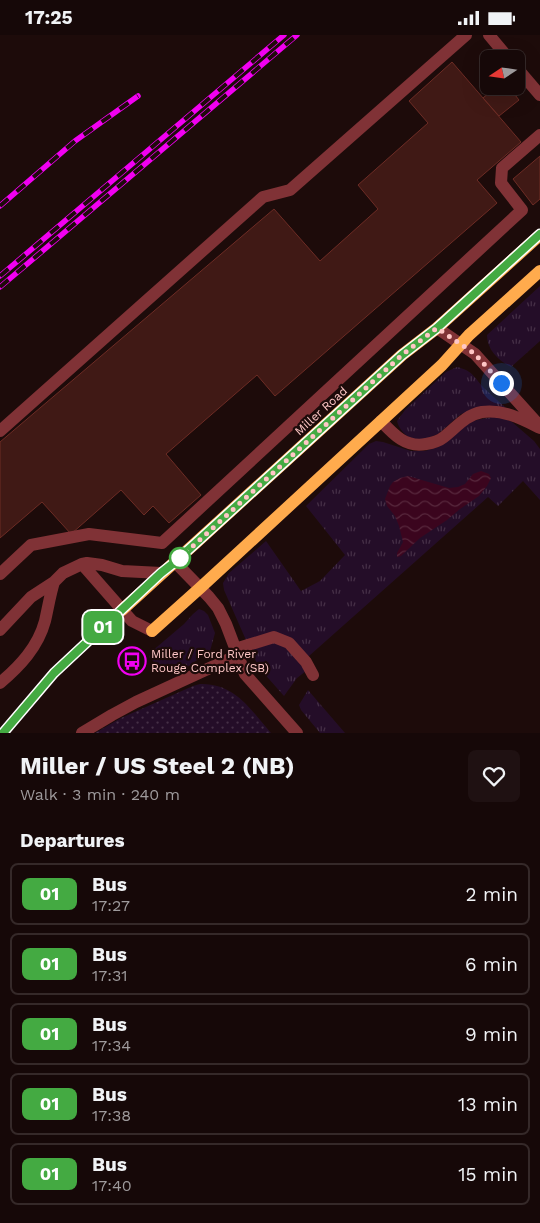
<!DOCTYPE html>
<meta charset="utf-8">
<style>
:root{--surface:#160808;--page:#1f1112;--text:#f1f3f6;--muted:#9e9a9c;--line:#352929}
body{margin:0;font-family:"Work Sans",sans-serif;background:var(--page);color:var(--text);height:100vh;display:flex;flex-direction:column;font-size:19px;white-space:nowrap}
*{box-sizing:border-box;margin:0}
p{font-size:16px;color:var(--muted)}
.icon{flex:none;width:28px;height:28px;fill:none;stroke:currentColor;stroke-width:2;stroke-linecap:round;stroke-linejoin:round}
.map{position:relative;height:698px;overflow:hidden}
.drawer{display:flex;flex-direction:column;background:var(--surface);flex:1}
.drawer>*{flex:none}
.badge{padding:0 10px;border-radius:8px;font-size:18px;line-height:32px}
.needle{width:32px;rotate:257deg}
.fabs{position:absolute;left:480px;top:15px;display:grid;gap:10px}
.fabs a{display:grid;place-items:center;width:45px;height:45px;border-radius:8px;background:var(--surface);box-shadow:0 5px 20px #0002,0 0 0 1px var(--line);font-size:25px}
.you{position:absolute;width:25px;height:25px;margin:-12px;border:4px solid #fff;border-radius:50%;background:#1a73e8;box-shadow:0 0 0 8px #1a73e833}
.map>.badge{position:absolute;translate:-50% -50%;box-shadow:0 0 0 2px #fff}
h2{padding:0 20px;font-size:19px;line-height:45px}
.round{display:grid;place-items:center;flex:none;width:52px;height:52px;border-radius:8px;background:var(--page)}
.overview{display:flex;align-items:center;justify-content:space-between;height:85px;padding:0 20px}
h1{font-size:24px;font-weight:700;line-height:38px}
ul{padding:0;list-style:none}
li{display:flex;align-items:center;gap:15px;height:62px;margin:0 10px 8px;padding:0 10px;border:2px solid var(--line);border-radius:8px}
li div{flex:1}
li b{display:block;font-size:19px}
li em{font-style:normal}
li .badge{min-width:55px;font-weight:700;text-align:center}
.status{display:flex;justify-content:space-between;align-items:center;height:35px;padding:0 25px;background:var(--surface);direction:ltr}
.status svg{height:14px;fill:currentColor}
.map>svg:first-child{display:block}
.grass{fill:url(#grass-tufts)}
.park{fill:url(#park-dots)}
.water{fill:url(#water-waves)}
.building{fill:#401915;stroke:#6d2c25}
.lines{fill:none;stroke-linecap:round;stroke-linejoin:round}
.minor{stroke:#803236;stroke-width:12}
.major{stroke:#ffab4d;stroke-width:12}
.rail-casing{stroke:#f100f1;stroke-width:5.5}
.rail{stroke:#1d0b0a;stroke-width:4;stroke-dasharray:11;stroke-linecap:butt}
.line-casing{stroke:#fff;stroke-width:11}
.line{stroke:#44aa42;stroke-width:8}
.walk{stroke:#ffc7c6;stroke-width:5;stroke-dasharray:0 9}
.stop-dot{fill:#fff;stroke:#44aa42;stroke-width:2.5}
.labels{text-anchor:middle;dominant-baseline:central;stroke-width:4.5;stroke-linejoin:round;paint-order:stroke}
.street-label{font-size:12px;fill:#ffc7c6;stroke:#1d0b0a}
.poi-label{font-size:12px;fill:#ffc7c6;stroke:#1d0b0a;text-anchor:start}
</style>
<div class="status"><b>17:25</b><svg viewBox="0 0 49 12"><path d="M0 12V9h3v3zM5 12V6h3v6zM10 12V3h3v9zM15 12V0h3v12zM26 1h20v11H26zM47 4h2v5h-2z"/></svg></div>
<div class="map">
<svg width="540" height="698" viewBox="0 0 540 698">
<defs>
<pattern id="grass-tufts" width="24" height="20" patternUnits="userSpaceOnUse" patternTransform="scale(1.25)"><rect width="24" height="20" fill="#240d28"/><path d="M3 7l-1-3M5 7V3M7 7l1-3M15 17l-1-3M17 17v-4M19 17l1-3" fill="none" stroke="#452f46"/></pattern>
<pattern id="park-dots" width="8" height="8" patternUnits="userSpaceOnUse" patternTransform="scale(1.25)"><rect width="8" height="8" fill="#240d28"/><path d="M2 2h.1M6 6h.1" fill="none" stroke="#452f46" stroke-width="1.8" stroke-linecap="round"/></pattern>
<pattern id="water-waves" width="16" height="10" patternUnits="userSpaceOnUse" patternTransform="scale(1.25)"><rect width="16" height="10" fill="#3b051e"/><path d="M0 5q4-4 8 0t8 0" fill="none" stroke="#58283d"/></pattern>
</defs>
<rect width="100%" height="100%" fill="#1d0b0a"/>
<path class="grass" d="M540 251V306L511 332C498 325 487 315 487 300Z
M457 332C474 336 474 343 485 354 492 361 500 367 507 374H477L461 379 438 399 428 403 413 406C406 400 399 395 397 386L405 375 446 337Z
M492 382 503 383 512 387 534 406 540 414V465L523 446 498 471 488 462 300 629 306 636 297 643 284 661 261 635 253 621 224 555 223 548 229 538 266 506 301 556 320 546 345 520 306 471 369 409 376 406 383 407 411 416H425L438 412 472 386Z
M199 574 204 576 208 580 215 598 210 616 180 637 156 629 149 622 151 617 184 589 193 579Z
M308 655 345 698H320L301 675 299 670Z"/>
<path class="park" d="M200 649C235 648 250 674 271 698H95L121 683 193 651Z"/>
<path class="water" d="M481 436 489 439 491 443 487 451 479 461 460 474 447 485 420 503 401 521 397 522V518L403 507 399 491 395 481 387 471 385 464 390 451 393 447 400 443 408 441 449 453 458 452 465 449 473 439Z"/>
<path class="building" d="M452 27 521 107 477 145 497 168 275 361 257 340 166 419 201 460 169 488 153 471 144 480 121 455 71 499 42 467 0 503V407L274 174 320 226 378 174 358 150 428 88 409 66Z
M497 51H508L519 65 499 81 483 63Z
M540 121V164L533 170 513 144Z"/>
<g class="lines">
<path class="minor" d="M489 0 509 24
M516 32 540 60
M437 293 475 319 537 388
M381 386C394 400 406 413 426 409 432 408 439 406 444 402 456 393 465 380 482 377 503 374 522 384 540 393
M0 396 263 162 290 155 466 0
M175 527 209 562 218 573 226 589 245 639 297 698
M82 529 132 586 152 596
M0 539 31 510 89 499 162 508 522 175 501 148 502 133 540 100
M0 595 31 562 54 547 63 538 82 529 87 528 102 530 122 536 161 538
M235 614 274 602 289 608 306 627 313 640
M0 648C20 631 38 612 45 586 48 573 50 560 54 547
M82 698 112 680 136 667 238 620"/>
<path class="major" d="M122 575 402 320 437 293 540 200
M152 596 200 553 442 330 469 300 540 236"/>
<g class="rail-casing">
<path id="rail" d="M0 171 75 106 138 61
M0 241 284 0
M0 252 297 0"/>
</g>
<use href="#rail" class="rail"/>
</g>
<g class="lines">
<g class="line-casing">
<path id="line" d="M3 698 54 638 161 538 175 527 402 320 437 293 540 199"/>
</g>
<use href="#line" class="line"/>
<path class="walk" d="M180 523 402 320 437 293 475 319 501 348"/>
</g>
<defs>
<g id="bus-ring" transform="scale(1.4375)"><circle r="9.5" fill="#1d0b0a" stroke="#f100f1" stroke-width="1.5"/><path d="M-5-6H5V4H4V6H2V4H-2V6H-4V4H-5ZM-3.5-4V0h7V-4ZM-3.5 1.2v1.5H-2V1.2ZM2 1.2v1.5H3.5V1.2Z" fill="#f100f1"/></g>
</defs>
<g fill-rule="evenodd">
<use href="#bus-ring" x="132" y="626"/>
</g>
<circle class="stop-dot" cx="180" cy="523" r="10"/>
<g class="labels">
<g class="street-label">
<text transform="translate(321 376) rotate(-42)">Miller Road</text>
</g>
<g class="poi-label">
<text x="151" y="619">Miller / Ford River<tspan x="151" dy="14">Rouge Complex (SB)</tspan></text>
</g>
</g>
</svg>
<div class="fabs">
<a><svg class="needle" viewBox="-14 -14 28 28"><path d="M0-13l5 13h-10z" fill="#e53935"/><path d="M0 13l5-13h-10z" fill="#9e9a9c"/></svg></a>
</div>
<div class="you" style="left:501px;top:348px"></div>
<b class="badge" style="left:103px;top:592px;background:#44aa42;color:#fff">01</b>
</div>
<section class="drawer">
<div class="overview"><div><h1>Miller / US Steel 2 (NB)</h1><p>Walk · 3 min · 240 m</p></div><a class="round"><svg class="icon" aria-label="heart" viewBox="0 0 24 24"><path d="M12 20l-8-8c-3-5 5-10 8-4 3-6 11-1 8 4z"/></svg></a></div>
<h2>Departures</h2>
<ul>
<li><span class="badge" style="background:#44aa42;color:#fff">01</span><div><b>Bus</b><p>17:27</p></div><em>2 min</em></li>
<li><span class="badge" style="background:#44aa42;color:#fff">01</span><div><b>Bus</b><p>17:31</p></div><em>6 min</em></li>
<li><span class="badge" style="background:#44aa42;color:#fff">01</span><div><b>Bus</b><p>17:34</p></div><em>9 min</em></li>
<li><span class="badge" style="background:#44aa42;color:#fff">01</span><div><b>Bus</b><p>17:38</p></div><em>13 min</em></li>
<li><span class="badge" style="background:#44aa42;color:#fff">01</span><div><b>Bus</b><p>17:40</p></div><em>15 min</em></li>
</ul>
</section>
